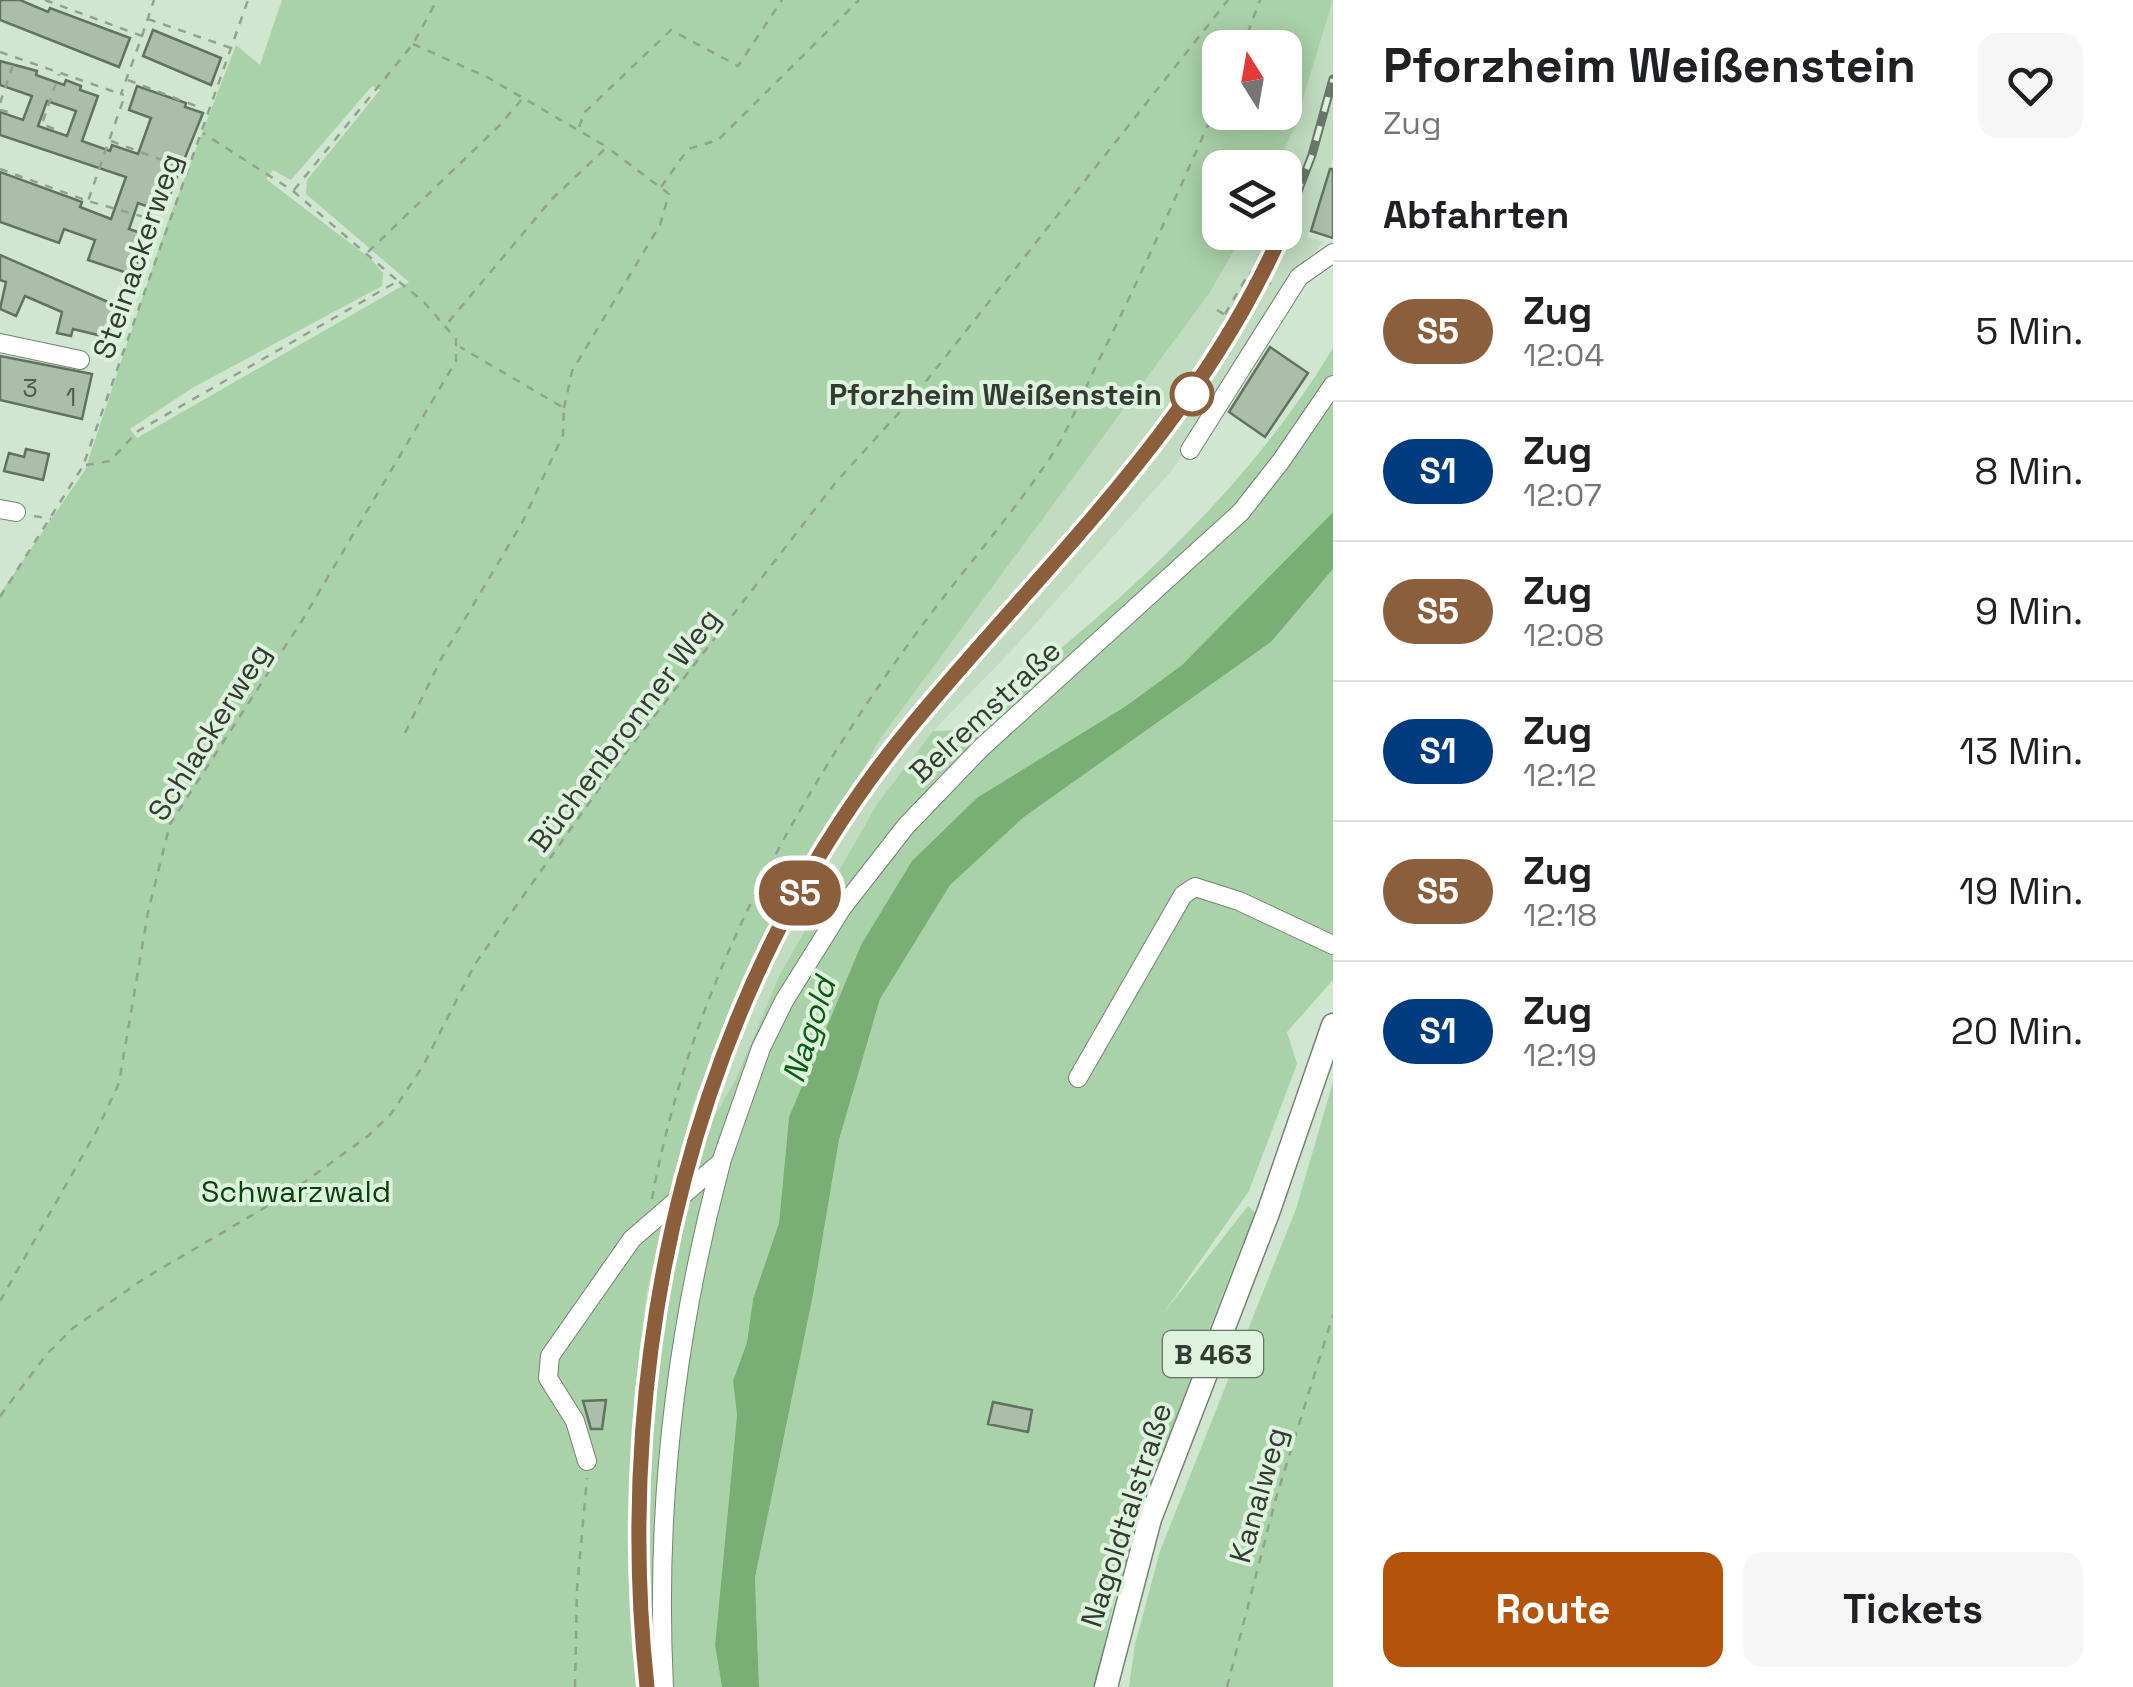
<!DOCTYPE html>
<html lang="de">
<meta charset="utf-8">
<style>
:root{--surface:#fff;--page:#f6f6f6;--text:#202124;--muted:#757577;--line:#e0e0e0;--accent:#b45309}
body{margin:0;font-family:"Space Grotesk",sans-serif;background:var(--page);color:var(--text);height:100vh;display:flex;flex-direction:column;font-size:38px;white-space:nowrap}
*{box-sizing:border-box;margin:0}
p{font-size:32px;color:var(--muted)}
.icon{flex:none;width:55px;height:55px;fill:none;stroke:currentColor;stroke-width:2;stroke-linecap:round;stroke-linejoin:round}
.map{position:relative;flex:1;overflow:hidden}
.sheet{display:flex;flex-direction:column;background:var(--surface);width:800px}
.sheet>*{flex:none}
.badge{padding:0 20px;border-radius:32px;font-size:35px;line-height:65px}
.needle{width:65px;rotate:349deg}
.fabs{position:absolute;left:1202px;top:30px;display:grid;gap:20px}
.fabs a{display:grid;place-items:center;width:100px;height:100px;border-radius:20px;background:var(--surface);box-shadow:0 5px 25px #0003;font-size:50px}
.map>.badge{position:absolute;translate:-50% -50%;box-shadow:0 0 0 5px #fff}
h2{padding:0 50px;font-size:38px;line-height:90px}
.round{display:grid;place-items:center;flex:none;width:105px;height:105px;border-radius:20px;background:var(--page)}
.head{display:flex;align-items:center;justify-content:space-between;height:170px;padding:0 50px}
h1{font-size:48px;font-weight:600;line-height:75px}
.button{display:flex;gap:20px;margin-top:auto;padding:20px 50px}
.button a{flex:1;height:115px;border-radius:20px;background:var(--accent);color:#fff;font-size:40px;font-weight:600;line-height:115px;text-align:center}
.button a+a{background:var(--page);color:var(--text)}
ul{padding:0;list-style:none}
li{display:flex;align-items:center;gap:30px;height:140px;padding:0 50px;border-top:2px solid var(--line)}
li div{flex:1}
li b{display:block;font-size:38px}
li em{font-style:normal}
li .badge{min-width:110px;font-weight:700;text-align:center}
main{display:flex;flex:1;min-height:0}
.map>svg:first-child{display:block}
.built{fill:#c1dcc0}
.green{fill:#aad2a8;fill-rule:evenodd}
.water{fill:#77af75}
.building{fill:#abbea9;stroke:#617360;stroke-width:2.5;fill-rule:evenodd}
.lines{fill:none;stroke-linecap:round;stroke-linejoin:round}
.minor-casing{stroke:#718470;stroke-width:20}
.major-casing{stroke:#718470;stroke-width:25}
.path{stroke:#92a291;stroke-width:2.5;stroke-dasharray:8 8;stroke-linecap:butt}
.minor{stroke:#fff;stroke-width:18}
.major{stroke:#fff;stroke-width:22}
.rail-casing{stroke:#6a7669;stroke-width:9}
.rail{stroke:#def3dd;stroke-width:5;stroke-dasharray:15;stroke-linecap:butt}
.line-casing{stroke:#fff;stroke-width:22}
.line{stroke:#8b5e3c;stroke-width:15}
.stop-dot{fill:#fff;stroke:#8b5e3c;stroke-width:5}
.labels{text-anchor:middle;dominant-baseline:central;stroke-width:8;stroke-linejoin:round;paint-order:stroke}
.number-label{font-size:25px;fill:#515c50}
.shield{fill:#def3dd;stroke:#667265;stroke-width:2.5}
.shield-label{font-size:28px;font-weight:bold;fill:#333b32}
.street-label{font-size:30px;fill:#333b32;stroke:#def3dd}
.stop-label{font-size:30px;font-weight:bold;fill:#333b32;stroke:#def3dd;text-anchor:end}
.park-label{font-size:30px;fill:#044309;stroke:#def3dd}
.water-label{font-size:32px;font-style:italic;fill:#065c0f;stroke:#def3dd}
</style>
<main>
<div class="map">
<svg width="1333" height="1687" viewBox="0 0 1333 1687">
<rect width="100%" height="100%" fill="#d1e6d0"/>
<path class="built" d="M1333 1V159L1307 237 1324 242 1297 271 1173 469 1014 648 933 731 877 804 780 974 735 1081 708 1127 684 1216 657 1364 645 1578 655 1687H640L630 1576 632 1460 646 1295 692 1108 732 1004 880 739 1209 292 1244 233 1285 232V168L1276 167 1294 129Z"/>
<path class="green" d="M282 0H1333L1294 129 1276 167 1220 168V232L1244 233 1210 292 880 739 732 1004 692 1108 646 1295 632 1460 630 1576 640 1687H0V594L85 470 167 224 236 45 260 65ZM1220 48H1285V112H1220ZM372 86 380 90 307 180 306 194 409 282 137 438 130 429 194 387 382 286 383 273 371 259 266 179 273 170 291 180Z
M1333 348V512L1182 665 1126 706 978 797 861 945 789 1117 779 1223 753 1299 747 1342 733 1381 737 1415 715 1644 722 1687H655L645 1578 657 1364 684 1216 708 1127 735 1081 780 974 877 804 933 731 960 730C1101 619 1239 504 1333 348Z
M1333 569V980L1287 1032 1297 1064 1249 1191 1163 1314 1248 1206 1255 1213C1223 1291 1193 1371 1164 1450 1136 1529 1108 1604 1097 1687H759L755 1578 813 1295 839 1140 880 999 949 885 1024 817 1271 642Z
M1333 1082V1687H1129L1135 1644 1160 1551 1296 1209Z"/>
<path class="water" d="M1333 512V569L1271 642 1024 817 950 885 880 999 839 1140 813 1295 755 1578 759 1687H722L715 1645 737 1415 733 1381 747 1342 753 1299 779 1223 789 1117 861 945 912 861 978 797 1126 706 1182 665Z"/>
<path class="building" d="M0 0H20L48 12 50 8 130 38 119 67 0 20Z
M153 30 221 58 211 85 143 56Z
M0 61 37 71 36 75 64 85 66 80 81 86 80 90 98 96 82 141 110 151 112 145 138 154 151 118 129 110 137 86 186 103 185 107 203 113 163 212 138 203 129 229 147 235 133 275 88 260 95 240 64 229 59 243 0 222V172L82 202 80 207 111 219 126 177 0 135V112L23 120 32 96 0 85ZM47 101 76 111 67 136 38 126Z
M1330 169H1333V238L1311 231Z
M0 255 115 305 106 337 73 329 71 336 57 333 62 312 25 296 16 316 0 309 6 282 0 280Z
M1270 347 1308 373 1265 437 1229 412Z
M0 356 92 374 82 419 0 400Z
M26 449 49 454 43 480 4 471 9 453 24 457Z
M606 1400 602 1429H591L583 1401Z
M993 1402 1032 1410 1028 1432 988 1424Z"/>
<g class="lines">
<g class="minor-casing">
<path id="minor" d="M0 343 80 360
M1190 450 1299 277 1333 253
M0 509 16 512
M1078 1078 1183 895 1195 887 1239 901 1333 945
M587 1461 575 1421 548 1378 550 1356 632 1239 721 1162 761 1048 784 1001 842 908 906 826 981 748 1241 512 1281 461 1333 385
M664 1687C655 1509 675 1335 721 1163"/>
</g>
<g class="major-casing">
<path id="major" d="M1106 1687 1150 1519 1268 1213 1333 1025"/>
</g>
<path class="path" d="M45 0 142 36 121 94 125 95 88 201
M148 19 231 48
M142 36 154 0
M413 44 487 77 607 147 552 199 445 326
M1242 48 1260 0
M0 52 121 94
M128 80 201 108
M0 103 15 59
M0 110 9 112
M579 127 585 112 671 30 738 66 782 0
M54 129 42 124 59 74
M111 141 175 165
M0 169 88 201 165 223
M661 187 688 149 718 140 859 0
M294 190 413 44 437 0
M368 252 500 125 522 99
M1217 310 1234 320
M1225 314 1249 273 1271 284
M564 408 572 371 660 225 669 194 608 148
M86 465 110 461 138 431 398 281 293 191 203 133
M34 516 51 519
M0 597 83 466 248 0
M405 733 441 659 522 523 563 435 564 408 460 347
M652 1199C690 990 791 805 915 635 958 576 1007 521 1048 461 1068 432 1081 397 1096 366 1140 278 1180 188 1220 98
M0 1301 96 1132 119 1083 148 912 170 824 303 619 456 361V339L423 301 398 281
M0 1416 47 1354 73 1328 145 1278 288 1194 368 1136 391 1114 423 1066 475 964 611 772 836 482 916 394 1228 0
M575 1687 577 1589 587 1478
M1227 1687 1276 1498 1333 1315"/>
<use href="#minor" class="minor"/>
<use href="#major" class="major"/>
<g class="rail-casing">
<path id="rail" d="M1285 225 1312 155 1333 79
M647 1687C611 1353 694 987 912 725 1047 563 1194 430 1282 232"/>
</g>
<use href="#rail" class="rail"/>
</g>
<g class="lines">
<g class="line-casing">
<path id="line" d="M647 1687C611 1352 694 988 912 725 1045 564 1196 428 1282 232"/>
</g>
<use href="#line" class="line"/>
</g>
<circle class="stop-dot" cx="1192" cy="394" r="20"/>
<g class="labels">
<g class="number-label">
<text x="30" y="388">3</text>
<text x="71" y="397">1</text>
</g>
<rect class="shield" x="1163" y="1331" width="100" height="46" rx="8"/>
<g class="shield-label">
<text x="1213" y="1354">B 463</text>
</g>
<g class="street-label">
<text transform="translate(137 256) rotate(-71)">Steinackerweg</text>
<text transform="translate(985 711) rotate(-43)">Belremstraße</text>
<text transform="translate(624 730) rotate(-53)">Büchenbronner Weg</text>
<text transform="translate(209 732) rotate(-58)">Schlackerweg</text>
<text transform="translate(1258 1495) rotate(-74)">Kanalweg</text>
<text transform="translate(1126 1515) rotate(-72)">Nagoldtalstraße</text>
</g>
<g class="stop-label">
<text x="1162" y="394">Pforzheim Weißenstein</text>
</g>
<g class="park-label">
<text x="296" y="1191">Schwarzwald</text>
</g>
<g class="water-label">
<text transform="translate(809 1030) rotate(-72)">Nagold</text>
</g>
</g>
</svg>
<div class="fabs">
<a><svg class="needle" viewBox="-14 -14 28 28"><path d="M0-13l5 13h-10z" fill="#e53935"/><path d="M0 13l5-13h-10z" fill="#757577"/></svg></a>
<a><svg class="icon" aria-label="layers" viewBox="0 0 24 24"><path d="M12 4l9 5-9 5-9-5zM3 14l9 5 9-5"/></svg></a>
</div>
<b class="badge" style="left:800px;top:893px;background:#8b5e3c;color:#fff">S5</b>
</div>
<section class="sheet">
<div class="head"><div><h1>Pforzheim Weißenstein</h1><p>Zug</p></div><a class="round"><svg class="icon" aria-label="heart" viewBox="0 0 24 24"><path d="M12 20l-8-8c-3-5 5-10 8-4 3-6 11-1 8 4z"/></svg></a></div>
<h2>Abfahrten</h2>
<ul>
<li><span class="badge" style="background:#8b5e3c;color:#fff">S5</span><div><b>Zug</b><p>12:04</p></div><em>5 Min.</em></li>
<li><span class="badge" style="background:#003b80;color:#fff">S1</span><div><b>Zug</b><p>12:07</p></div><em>8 Min.</em></li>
<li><span class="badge" style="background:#8b5e3c;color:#fff">S5</span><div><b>Zug</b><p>12:08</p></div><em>9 Min.</em></li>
<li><span class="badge" style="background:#003b80;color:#fff">S1</span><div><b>Zug</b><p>12:12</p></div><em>13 Min.</em></li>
<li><span class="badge" style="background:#8b5e3c;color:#fff">S5</span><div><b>Zug</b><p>12:18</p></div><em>19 Min.</em></li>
<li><span class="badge" style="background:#003b80;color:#fff">S1</span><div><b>Zug</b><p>12:19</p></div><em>20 Min.</em></li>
</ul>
<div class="button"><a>Route</a><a>Tickets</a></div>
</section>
</main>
